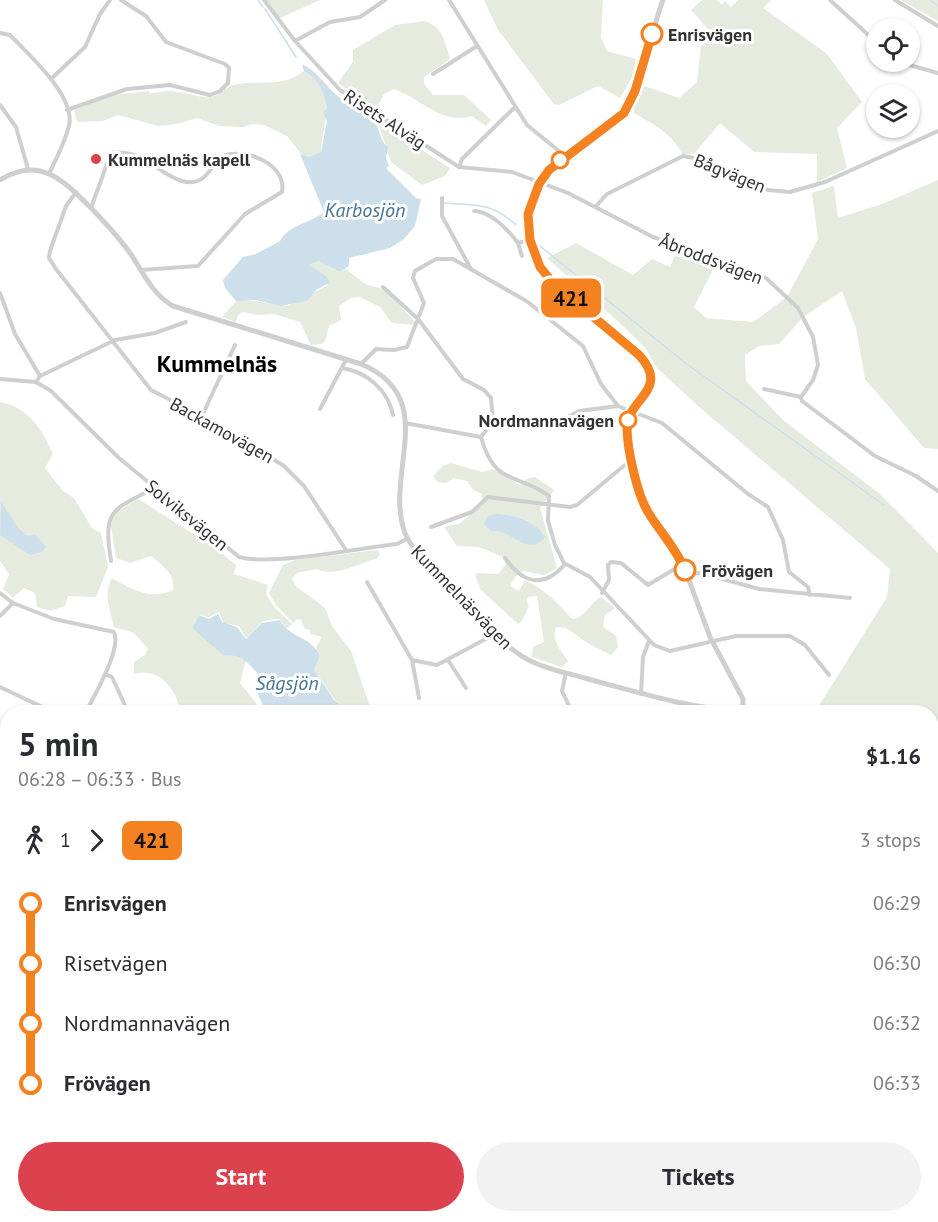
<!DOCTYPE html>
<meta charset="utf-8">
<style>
:root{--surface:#fff;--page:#f2f2f3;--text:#2b2b33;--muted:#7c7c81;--accent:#dc414e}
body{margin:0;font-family:"PT Sans",sans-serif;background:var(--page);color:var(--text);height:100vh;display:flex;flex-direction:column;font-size:22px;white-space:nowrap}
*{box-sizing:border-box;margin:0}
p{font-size:20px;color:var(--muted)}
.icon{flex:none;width:33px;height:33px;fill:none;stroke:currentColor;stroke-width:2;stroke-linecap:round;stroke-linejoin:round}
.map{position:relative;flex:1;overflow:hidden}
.panel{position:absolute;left:0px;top:705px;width:939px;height:518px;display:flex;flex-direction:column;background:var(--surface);border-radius:24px 24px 0 0;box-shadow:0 2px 4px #0004}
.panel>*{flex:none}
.badge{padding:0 12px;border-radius:9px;font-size:21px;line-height:39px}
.fabs{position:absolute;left:866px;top:18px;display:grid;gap:12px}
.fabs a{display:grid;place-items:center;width:54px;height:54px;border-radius:50%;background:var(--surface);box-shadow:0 2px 4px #0004;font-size:30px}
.map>.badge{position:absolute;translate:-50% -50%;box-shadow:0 0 0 3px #fff}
.legs{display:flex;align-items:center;gap:9px;height:66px;padding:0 18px;font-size:20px}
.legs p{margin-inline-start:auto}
.summary{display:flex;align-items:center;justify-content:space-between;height:102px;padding:0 18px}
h1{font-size:33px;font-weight:700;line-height:45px}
.primary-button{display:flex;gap:12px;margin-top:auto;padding:12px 18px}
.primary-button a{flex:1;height:69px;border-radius:36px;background:var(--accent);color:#fff;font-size:24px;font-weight:700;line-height:69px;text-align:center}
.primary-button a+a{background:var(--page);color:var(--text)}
ul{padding:0 18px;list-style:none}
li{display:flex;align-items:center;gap:21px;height:60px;font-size:22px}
li i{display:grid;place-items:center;width:9px;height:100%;margin:0 8px;background:currentColor}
li i::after{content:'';width:15px;height:15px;margin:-8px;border:4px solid;border-radius:50%;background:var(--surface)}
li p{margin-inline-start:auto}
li:first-child i{background:linear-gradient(#0000 50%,currentColor 0)}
li:last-child i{background:linear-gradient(currentColor 50%,#0000 0)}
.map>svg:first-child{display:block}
.green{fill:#e5ebdf}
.water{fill:#cddfea}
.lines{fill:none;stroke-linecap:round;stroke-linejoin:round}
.stream{stroke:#cddfea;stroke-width:1.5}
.minor{stroke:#cfcfcf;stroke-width:4}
.tertiary{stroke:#cfcfcf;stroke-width:5}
.line-1-casing{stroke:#fff;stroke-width:14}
.line-1{stroke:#f58220;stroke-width:9}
.stop-1-dot{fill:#fff;stroke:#f58220;stroke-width:3}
.poi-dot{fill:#dc414e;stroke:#fff;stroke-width:2}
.labels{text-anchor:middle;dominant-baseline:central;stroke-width:6;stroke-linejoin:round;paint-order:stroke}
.stop-label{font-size:18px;font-weight:bold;fill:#323232;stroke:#fff;text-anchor:start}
.street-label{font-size:18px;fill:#323232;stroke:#fff}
.poi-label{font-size:18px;font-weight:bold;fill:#323232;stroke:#fff;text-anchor:start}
.water-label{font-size:20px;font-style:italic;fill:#437491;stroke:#fff}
.district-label{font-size:24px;font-weight:bold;fill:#000;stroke:#fff}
</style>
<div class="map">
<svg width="938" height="1222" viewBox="0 0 938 1222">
<rect width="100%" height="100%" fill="#fff"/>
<path class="green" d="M264 0H320L278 19Z
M484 0H603L601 37 607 51 636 59 632 78 620 98 598 86 559 105 554 104 498 30Z
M702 0H717L722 5 725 1 731 7 738 0H771L763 8 827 54 862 102 837 128 847 168 817 182V154L754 152 720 123 694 154H682C673 134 653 124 634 113V106L642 85 679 98 697 82 701 46 715 37 691 10Z
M901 0H938V21Z
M424 21C442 25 446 44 450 59L424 77V84L433 95H464L491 120 486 126 472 116C441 125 422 99 394 89L384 94 376 109 338 83 353 62V50L395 25Z
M304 71C341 89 322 122 321 152L309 158 301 154 287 136 264 125 253 124 243 127 219 126 197 118 177 124 158 126 118 115 103 121 77 122 74 110 114 95 149 91 150 94C174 87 182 94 204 97 218 99 225 86 237 84 262 80 282 88 304 71Z
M378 122 450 168 445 176 422 185 391 162Z
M938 180V449L924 448 865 379 856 328 842 291 803 317 779 344 759 346 745 355 746 381 783 420 880 494 938 553V806L932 805V712H815L887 597 890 569 698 406 656 367 646 349 624 327 547 258 576 243 633 275 652 259 670 267 675 255 714 268 694 307 706 318 753 322 787 297 818 239 812 193 834 186 838 218 882 204Z
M319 261 340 272 346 269 365 284 382 289 391 296 415 322 414 325 392 323 380 307 360 297 351 298 339 306 341 320 329 326 325 341 322 344 311 345 300 322 274 314 258 315 243 312 238 315 236 322 222 317 238 299 287 306 328 285 309 265Z
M0 402C27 406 43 430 53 454L45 468 63 491 74 498 92 528 101 533 108 567 96 597 68 596 65 606 51 611 37 607 35 593 24 588 13 598 3 589 9 574 0 561Z
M451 463 482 472 493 469 520 485 528 478 535 477 554 490 540 508 557 568 544 575 523 571 515 577 510 586 519 591 525 580C545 590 558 603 572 619 586 618 589 603 601 597L615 608 605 615 603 627 616 636 618 647 611 655 589 644 566 628 556 627C551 641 561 650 568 661L562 667 532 657 533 647 544 642 537 596 528 597 526 600 529 606 522 621 518 624 481 590 475 575 478 573 498 574 506 564 505 558 479 547 457 546 444 527 460 523 482 506V494L472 489 467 481 454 478 446 483 437 482 433 476 443 466Z
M138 499 214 547 236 565 234 574 268 585 266 594 274 607 292 624 286 629 280 619C257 619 261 627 246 638L239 626 224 623 219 612 209 617 199 615 192 628 246 660 240 683 256 703 259 712H182C174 689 162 667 134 674V662L145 655 148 649 134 633 114 627C110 609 103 594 112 578 131 589 152 601 173 590 176 574 162 565 151 556L130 563 116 558 110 520 116 512Z
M377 550 380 553 378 558C361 563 333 578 317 569L297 573 292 579 296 586 325 608 332 626 351 651 370 707 377 712H353L335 700 314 670 320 656 316 647 322 637 310 634V630L305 629 301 620 297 619 293 623 276 605 269 593 283 565 295 560Z
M932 823 938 825V1036L932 1038Z
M0 885 8 890 7 951 0 955Z
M0 1001H4L7 1010V1049L2 1052 7 1057V1070L2 1069 0 1064Z
M0 1071 8 1073 7 1133 3 1138V1154H0Z
M305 1215 320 1220 322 1215H653L645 1222H305L308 1217Z
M743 1215H895L894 1222H732Z"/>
<path class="water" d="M302 64C321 74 326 88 344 101 353 107 365 110 372 118 380 127 379 141 388 147L386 158 389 166 386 168 416 198 421 199 415 226 404 239 390 248 349 258V266L340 272 319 261 309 265 327 277 329 283 316 290 307 301 280 306 256 300 236 301 225 288 223 280 243 257 256 254 280 241C288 225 309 224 324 212L300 154 309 157 321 152 327 121 323 113 327 108C324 92 319 79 304 71Z
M1 502 19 529 27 536 35 534 46 547 42 552 30 555 0 535Z
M495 514C512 514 536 521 545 537 529 559 509 527 491 531L484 524 488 516Z
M218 614 222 622 237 627 246 639 262 623 280 620C289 638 313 637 320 656L314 670 334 700 352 712H266L256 690 258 674C247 661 241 654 223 655L192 628 199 615 209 619Z
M932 1120 938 1121V1222H830L828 1215H932Z"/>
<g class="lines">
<path class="stream" d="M258 0 263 7
M930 0 938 6
M265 9 296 57
M443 203C475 205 491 202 516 225
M535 242 688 365 884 505"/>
<path class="minor" d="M264 0 295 41 340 90 459 167 512 172 568 193 653 237 746 269 766 278 798 308 813 337 818 365 813 380 801 397 802 401 875 456 916 476 938 491
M449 0 527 125 565 156
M830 0 876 42
M895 0 938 26
M0 33 10 35C29 55 76 96 69 126 65 142 56 159 49 174
M295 41 330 22 360 17 385 0
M899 62 938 73
M433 74 477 46
M52 78 85 47 100 14 110 0
M0 105 16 127 28 169
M67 110 127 89 170 85 210 95 220 91 228 83 229 68 225 64 166 42 146 16 121 0
M459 167 462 159 515 107
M76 192 66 206 50 251 49 258 56 269 151 390 215 423 284 466 304 486 346 550
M442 198V216L471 269
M596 206 607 194 683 156 706 160 768 190 790 192 825 182 938 131
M91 208 111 153C145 149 155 173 182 181 209 189 212 158 226 155 249 149 287 165 282 192L245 214 198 266 141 270
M474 211C491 212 508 230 518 243
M522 256 518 243 530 240
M383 287 418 319 463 379 484 390 491 398 493 421 481 437C495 488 518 472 549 496L548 521 555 545 564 563 590 577 654 645 670 651 736 636H790L805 645 829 675
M0 293 15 334 40 376
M361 364 376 349 394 350 407 347 424 303 413 278 415 271 436 259H453L528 302 583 346 601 384 618 406 662 423 748 494 768 507 783 540 789 572 808 587 810 595
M342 368C367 372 388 390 393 415
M0 379 36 382 51 391 119 458 239 557C273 566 358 548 397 544L407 539
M36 382 40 376 115 340 155 333 186 322
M764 389 801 397
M320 409 346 360
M202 416 235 345
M493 421 548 428 579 411 618 406
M405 423 481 437
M431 527 472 512 488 497 570 507 577 505 632 459
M505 558C523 584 544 589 565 564
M111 561C103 509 111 511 154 488
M687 574 701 573 759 589 850 598
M367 582 412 660 437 665 495 634
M0 593 13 603 54 619 114 632C122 649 94 696 86 712
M602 593 609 580 608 565 611 562 621 563 648 585 683 564
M0 616 13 603
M412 660 419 698
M448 660 466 688
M566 673 562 691 572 712
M105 674 112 677 128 712
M0 687 53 712
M641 694 643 657 649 641
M0 820 8 819
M0 876 8 885
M0 998 8 996
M0 1070 8 1071
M0 1203 9 1222
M173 1219 182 1222"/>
<path class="tertiary" d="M663 0C649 36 646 80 625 112 608 138 571 148 549 170 541 178 535 190 532 202 509 267 596 320 639 355 666 385 637 396 627 423L632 459 644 504 683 564 710 637 743 699V712
M0 180C41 154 66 183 94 211 107 225 119 237 130 253 144 273 151 293 173 306L361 364C442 398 383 474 405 533 412 551 431 564 443 578 466 604 488 632 516 652 537 668 564 672 588 679 640 693 689 708 743 712
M932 817 938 818"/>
</g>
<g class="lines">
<g class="line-1-casing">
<path id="line-1" d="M652 34 635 91 624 113 549 170 539 184 528 214 530 240 540 267 553 283 639 355C671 390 628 398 627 427 627 449 637 494 648 512 660 532 676 548 685 570"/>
</g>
<use href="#line-1" class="line-1"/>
</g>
<g class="stop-1-dot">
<circle cx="652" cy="34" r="10"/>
<circle cx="560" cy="160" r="8"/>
<circle cx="628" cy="420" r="8"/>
<circle cx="685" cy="570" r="10"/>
</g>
<circle class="poi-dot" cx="96" cy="159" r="6"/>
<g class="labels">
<g class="stop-label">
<text x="668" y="34">Enrisvägen</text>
<text x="614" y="420" text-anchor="end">Nordmannavägen</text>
<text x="702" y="570">Frövägen</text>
</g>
<g class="street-label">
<text transform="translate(385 119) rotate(33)">Risets Alväg</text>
<text transform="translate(730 173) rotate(22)">Bågvägen</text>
<text transform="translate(711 259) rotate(21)">Åbroddsvägen</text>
<text transform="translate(222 430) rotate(29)">Backamovägen</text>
<text transform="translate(187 515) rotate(39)">Solviksvägen</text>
<text transform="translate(462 597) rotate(46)">Kummelnäsvägen</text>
</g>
<g class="poi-label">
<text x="108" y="159">Kummelnäs kapell</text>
</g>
<g class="water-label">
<text x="365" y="210">Karbosjön</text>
<text x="287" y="683">Sågsjön</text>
</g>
<g class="district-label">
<text x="217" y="363">Kummelnäs</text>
</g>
</g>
</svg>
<div class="fabs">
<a><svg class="icon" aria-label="locate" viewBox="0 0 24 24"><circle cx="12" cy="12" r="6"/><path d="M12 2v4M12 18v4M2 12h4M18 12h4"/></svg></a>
<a><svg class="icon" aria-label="layers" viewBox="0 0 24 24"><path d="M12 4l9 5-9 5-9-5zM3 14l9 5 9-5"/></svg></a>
</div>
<b class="badge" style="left:571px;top:298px;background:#f58220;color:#111">421</b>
<section class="panel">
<div class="summary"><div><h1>5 min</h1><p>06:28 – 06:33 · Bus</p></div><b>$1.16</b></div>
<div class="legs"><svg class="icon" aria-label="walk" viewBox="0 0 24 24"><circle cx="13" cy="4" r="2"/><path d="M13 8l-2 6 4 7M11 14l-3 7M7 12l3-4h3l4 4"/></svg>1<svg class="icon" aria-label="forward" viewBox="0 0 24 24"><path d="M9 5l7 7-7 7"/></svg><b class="badge" style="background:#f58220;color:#111">421</b><p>3 stops</p></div>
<ul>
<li><i style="color:#f58220"></i><b>Enrisvägen</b><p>06:29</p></li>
<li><i style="color:#f58220"></i><span>Risetvägen</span><p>06:30</p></li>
<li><i style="color:#f58220"></i><span>Nordmannavägen</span><p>06:32</p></li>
<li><i style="color:#f58220"></i><b>Frövägen</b><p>06:33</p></li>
</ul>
<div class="primary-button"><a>Start</a><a>Tickets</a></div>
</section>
</div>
